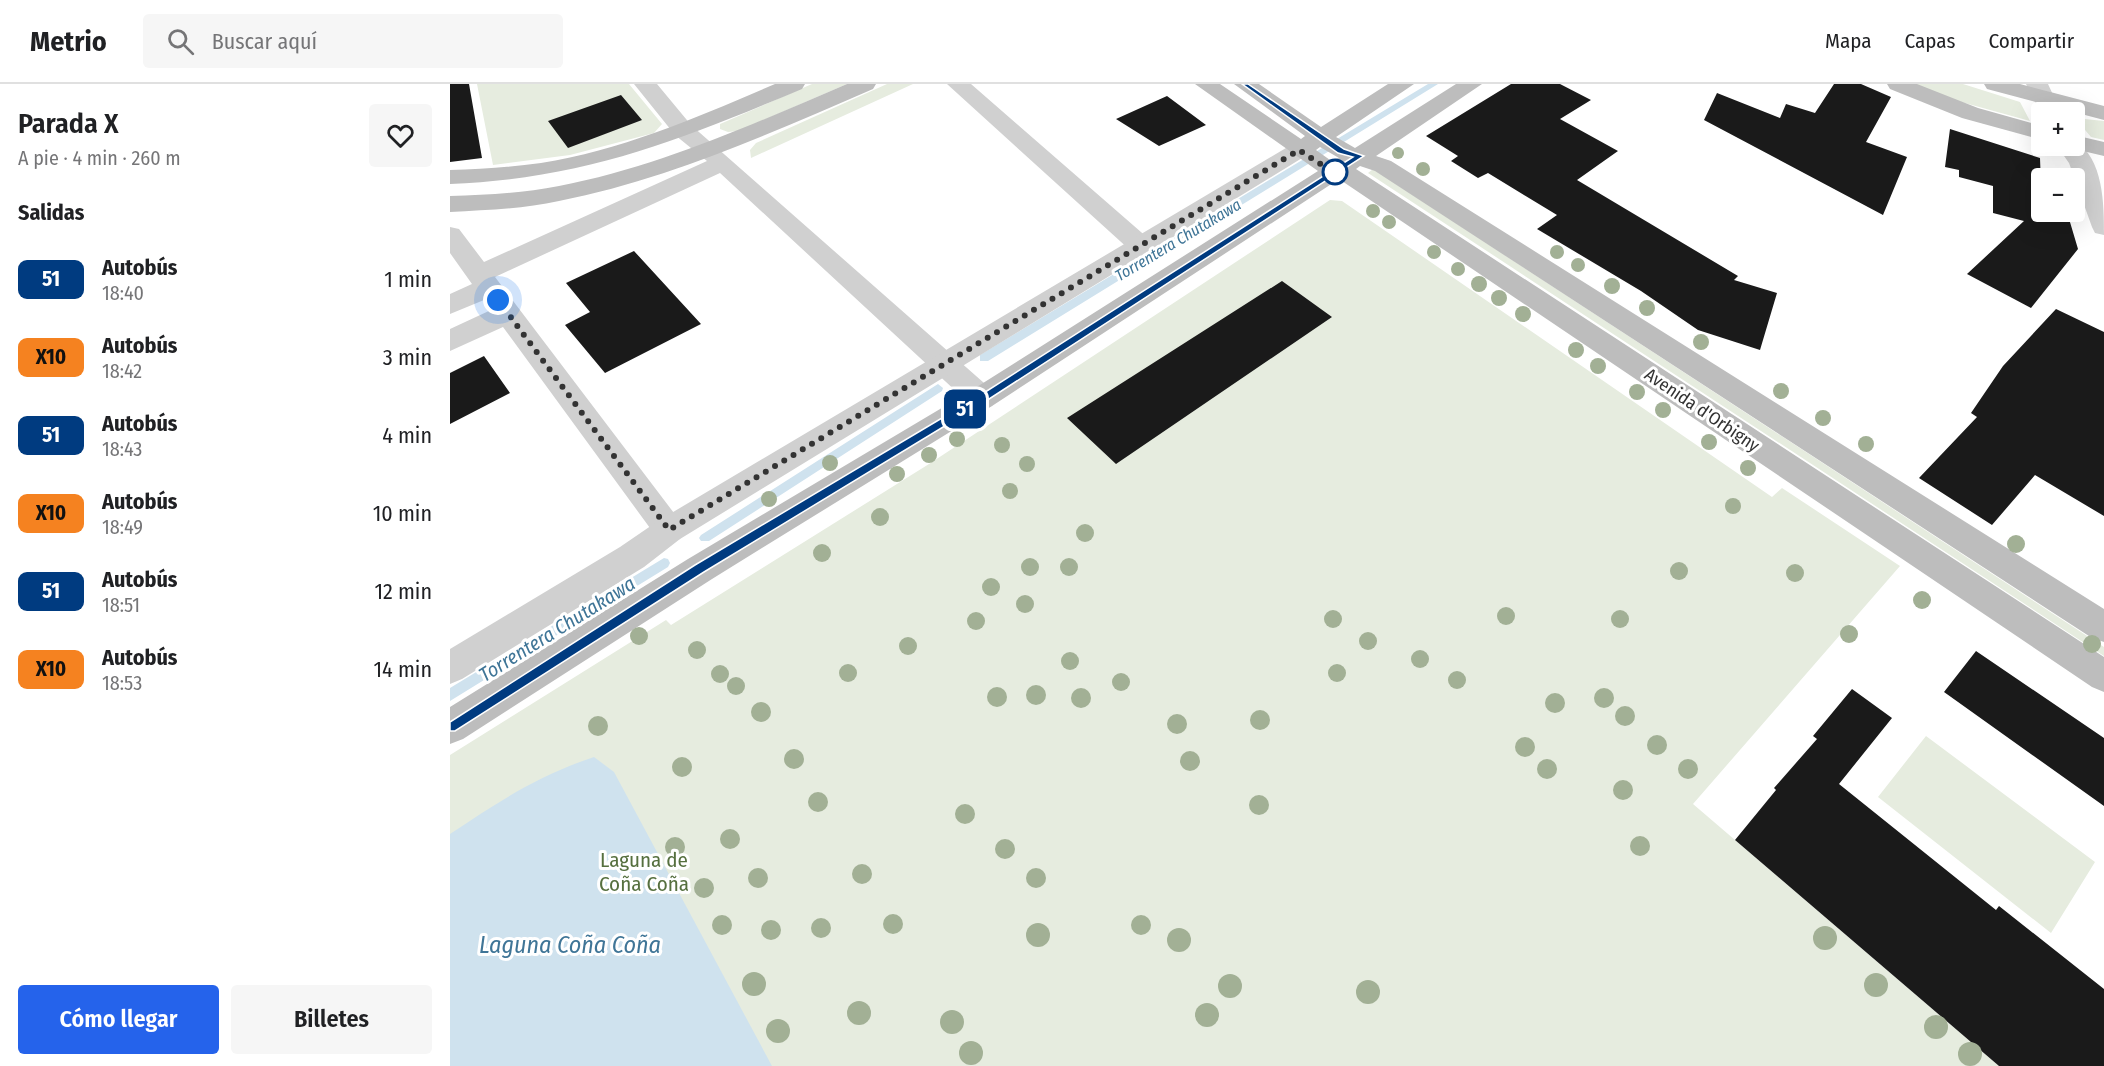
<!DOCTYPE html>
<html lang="es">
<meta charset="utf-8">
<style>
:root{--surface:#fff;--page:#f6f6f6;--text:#202124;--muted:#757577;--line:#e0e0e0;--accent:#2563eb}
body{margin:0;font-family:"Fira Sans Condensed",sans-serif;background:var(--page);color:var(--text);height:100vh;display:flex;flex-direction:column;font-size:22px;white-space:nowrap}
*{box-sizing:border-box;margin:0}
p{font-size:20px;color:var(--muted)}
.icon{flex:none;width:33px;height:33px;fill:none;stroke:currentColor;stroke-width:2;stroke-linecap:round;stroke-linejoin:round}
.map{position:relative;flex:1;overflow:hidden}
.drawer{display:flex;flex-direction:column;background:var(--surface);width:450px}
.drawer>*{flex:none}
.badge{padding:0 12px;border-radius:9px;font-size:21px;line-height:39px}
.tools{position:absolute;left:1581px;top:18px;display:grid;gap:12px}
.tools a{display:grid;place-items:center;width:54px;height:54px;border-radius:6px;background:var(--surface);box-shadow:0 6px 24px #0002;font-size:30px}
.you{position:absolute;width:30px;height:30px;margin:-15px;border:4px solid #fff;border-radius:50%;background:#1a73e8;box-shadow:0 0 0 9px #1a73e833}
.map>.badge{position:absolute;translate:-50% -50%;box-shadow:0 0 0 3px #fff}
h2{padding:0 18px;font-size:22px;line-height:54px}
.round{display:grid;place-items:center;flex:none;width:63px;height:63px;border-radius:6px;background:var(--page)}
.head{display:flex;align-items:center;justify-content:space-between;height:102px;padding:0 18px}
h1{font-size:28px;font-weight:600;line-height:45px}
.cta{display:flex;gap:12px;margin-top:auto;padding:12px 18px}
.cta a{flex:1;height:69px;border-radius:6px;background:var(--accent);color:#fff;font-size:24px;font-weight:600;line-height:69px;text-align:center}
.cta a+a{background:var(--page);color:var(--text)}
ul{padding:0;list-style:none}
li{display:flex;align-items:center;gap:18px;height:78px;padding:0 18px}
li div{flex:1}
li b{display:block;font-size:22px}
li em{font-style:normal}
li .badge{min-width:66px;font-weight:700;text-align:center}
header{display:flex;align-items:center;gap:36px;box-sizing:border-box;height:84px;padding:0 30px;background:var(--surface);border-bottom:2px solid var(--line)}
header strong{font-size:28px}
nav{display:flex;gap:33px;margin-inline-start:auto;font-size:21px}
.search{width:420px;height:54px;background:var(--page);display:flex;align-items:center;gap:15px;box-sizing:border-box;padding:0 21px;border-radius:6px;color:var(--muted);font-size:22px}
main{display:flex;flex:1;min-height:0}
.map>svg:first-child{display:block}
.green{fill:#e6ecdf}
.water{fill:#cfe2ee}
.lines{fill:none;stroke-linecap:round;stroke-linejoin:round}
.stream{fill:#cfe2ee;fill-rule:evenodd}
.building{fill:#1a1a1a}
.minor{fill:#d0d0d0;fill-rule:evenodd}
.tertiary{fill:#d0d0d0;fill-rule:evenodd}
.secondary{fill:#bdbdbd;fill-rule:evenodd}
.tree{fill:#a2b095}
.line{fill:#003b80;stroke:#fff;stroke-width:1.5}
.walk{stroke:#333;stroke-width:6;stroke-dasharray:0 10.8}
.stop-dot{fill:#fff;stroke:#003b80;stroke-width:3}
.labels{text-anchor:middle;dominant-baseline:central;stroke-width:6;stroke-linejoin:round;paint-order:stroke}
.far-water-label{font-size:16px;font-style:italic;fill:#3f7597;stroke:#fff}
.street-label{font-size:18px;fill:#333;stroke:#fff}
.water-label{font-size:20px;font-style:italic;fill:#3f7597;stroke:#fff}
.near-park-label{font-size:21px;fill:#56703f;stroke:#fff}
.near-water-label{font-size:24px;font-style:italic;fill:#3f7597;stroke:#fff}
</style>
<header>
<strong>Metrio</strong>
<div class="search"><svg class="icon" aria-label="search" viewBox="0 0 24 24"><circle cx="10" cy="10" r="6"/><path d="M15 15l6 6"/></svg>Buscar aquí</div>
<nav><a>Mapa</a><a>Capas</a><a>Compartir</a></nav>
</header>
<main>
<section class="drawer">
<div class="head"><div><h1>Parada X</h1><p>A pie · 4 min · 260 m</p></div><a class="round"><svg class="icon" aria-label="heart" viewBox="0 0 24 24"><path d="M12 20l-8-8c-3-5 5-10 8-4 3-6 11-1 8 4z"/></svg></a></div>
<h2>Salidas</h2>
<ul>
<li><span class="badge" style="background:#003b80;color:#fff">51</span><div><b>Autobús</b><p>18:40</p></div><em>1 min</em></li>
<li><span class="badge" style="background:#f58220;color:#111">X10</span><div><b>Autobús</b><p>18:42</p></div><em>3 min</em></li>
<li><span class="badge" style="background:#003b80;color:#fff">51</span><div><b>Autobús</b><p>18:43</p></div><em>4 min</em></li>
<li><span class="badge" style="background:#f58220;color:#111">X10</span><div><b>Autobús</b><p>18:49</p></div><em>10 min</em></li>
<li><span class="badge" style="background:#003b80;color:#fff">51</span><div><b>Autobús</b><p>18:51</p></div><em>12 min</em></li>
<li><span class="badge" style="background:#f58220;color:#111">X10</span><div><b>Autobús</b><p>18:53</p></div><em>14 min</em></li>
</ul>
<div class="cta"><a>Cómo llegar</a><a>Billetes</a></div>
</section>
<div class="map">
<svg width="1654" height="982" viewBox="0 0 1654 982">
<rect width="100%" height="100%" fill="#fff"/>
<path class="green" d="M27 0H179L212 40 204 49 120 71 43 81Z
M362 0H397L288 47 278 48 270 45V40L277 37Z
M437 0H463L301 74 300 66 306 59Z
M1463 0H1513L1570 18 1580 37 1493 13Z
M1625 34 1654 37V56L1641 53Z
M923 85 1654 563V572L918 89Z
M880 116 892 117 1322 413 1332 404 1450 482 1243 720 1549 982H0V671L216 536 221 541 479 380Z
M1476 652 1645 778 1601 849 1428 713Z"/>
<path class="water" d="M144 673 164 688 322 982H0V750C48 718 89 691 144 673Z"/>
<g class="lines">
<path class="stream" d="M978 0H988L538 277H530V271Z
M488 300 493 304 492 307 259 457H251L249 454 251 451Z
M214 474 218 475 220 479 218 483 0 617V604Z"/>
</g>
<path class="building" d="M0 0H19L32 74 0 78Z
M1061 0H1110L1141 16 1110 35 1168 67 1127 96 1288 192 1284 196 1327 209 1310 266 1248 246 1191 207 1087 145 1107 131 1038 89 1028 94 1001 77 1008 72 976 52Z
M1384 0H1411L1441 13 1416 58 1457 73 1433 131 1254 36 1267 9 1330 34 1336 20 1365 29Z
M171 11 192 36 118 64 98 37Z
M717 12 756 41 709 62 666 35Z
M1500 45 1590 74 1592 128H1617L1628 165 1581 224 1517 190 1574 137 1543 129V102L1509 93V86L1495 83Z
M184 167 251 240 155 289 115 241 140 228 116 199Z
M832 197 882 233 666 380 617 334Z
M1606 225 1654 248V432L1585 391 1542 441 1469 394 1527 333 1521 329 1553 282Z
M34 272 60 309 0 340V289Z
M1526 567 1654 654V722L1494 608Z
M1402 605 1442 634 1389 700 1546 826 1549 822 1654 905V982H1549L1285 756 1326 706 1324 704 1367 655 1363 652Z"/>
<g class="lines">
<path class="minor" d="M184 0H207L241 41 542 306 546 314 542 322 532 325 522 322 270 89 45 193 230 437 235 446 230 455 219 459 208 455 53 243 0 267V245L41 226 34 216 0 230V210L22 200 0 169V143L9 145 34 178 257 77 225 51Z
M497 0H521L699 155 703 161 699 167 690 169 681 167Z
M1576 0H1598L1611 28H1592V32Z
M1624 56C1654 74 1654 121 1654 151L1645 149 1642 143 1619 79 1607 62H1624Z"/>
<path class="tertiary" d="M849 59 857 61 861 66 857 71 230 455 194 483 12 595 0 600V565L170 463 208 437 841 61Z"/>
<path class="secondary" d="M325 0H355L352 5C230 56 134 95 0 100V86C31 85 61 83 91 79 173 66 250 32 325 0Z
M397 0H426L423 5C321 49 219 95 109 117 73 125 37 126 0 128V112C37 111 73 109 109 102 209 83 303 40 397 0Z
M745 0H770L851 55 855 52 784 0H809L871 43 938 0H964L886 53 905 64 1006 0H1032L926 72 941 77 1654 525V558L1642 554 925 87 910 82 906 85 1654 573V608L1642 603 889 95 542 322 262 495 13 655 0 660V623L238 475 522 306 868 87ZM870 63 889 74 880 76 866 66Z
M1437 0H1467L1528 24 1592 42V56L1512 34 1440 5Z
M1534 0H1570L1654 22V36L1537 5Z
M1624 51 1654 58V72L1616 63 1624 62Z"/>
</g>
<g class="tree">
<circle cx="948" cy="69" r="6"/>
<circle cx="973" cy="85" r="7"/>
<circle cx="923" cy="127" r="7"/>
<circle cx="939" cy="138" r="7"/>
<circle cx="984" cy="168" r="7"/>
<circle cx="1107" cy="168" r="7"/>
<circle cx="1128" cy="181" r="7"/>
<circle cx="1008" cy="185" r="7"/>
<circle cx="1029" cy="200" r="8"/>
<circle cx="1162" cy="202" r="8"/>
<circle cx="1049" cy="214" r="8"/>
<circle cx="1197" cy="224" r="8"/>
<circle cx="1073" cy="230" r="8"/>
<circle cx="1251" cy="258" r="8"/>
<circle cx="1126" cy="266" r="8"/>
<circle cx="1148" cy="282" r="8"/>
<circle cx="1331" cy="307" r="8"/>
<circle cx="1187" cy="308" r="8"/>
<circle cx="1213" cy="326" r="8"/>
<circle cx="1373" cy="334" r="8"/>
<circle cx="507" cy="355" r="8"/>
<circle cx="1259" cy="358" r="8"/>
<circle cx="1416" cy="360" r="8"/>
<circle cx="552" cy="361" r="8"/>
<circle cx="479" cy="371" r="8"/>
<circle cx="380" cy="379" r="8"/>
<circle cx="577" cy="380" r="8"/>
<circle cx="1298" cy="384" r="8"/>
<circle cx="447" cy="390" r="8"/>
<circle cx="560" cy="407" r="8"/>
<circle cx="319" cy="415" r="8"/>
<circle cx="1283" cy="422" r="8"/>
<circle cx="430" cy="433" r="9"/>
<circle cx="635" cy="449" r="9"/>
<circle cx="1566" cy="460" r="9"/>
<circle cx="372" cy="469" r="9"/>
<circle cx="580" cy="483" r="9"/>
<circle cx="619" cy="483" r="9"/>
<circle cx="1229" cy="487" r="9"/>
<circle cx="1345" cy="489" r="9"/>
<circle cx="541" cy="503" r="9"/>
<circle cx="1472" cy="516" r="9"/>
<circle cx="575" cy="520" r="9"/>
<circle cx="1056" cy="532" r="9"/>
<circle cx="883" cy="535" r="9"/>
<circle cx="1170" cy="535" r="9"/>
<circle cx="526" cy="537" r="9"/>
<circle cx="1399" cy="550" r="9"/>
<circle cx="189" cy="552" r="9"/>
<circle cx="918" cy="557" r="9"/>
<circle cx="1642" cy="560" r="9"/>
<circle cx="458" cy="562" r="9"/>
<circle cx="247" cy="566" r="9"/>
<circle cx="970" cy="575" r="9"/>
<circle cx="620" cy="577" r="9"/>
<circle cx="398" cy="589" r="9"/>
<circle cx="887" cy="589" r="9"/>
<circle cx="270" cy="590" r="9"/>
<circle cx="1007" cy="596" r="9"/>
<circle cx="671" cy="598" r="9"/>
<circle cx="286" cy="602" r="9"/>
<circle cx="586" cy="611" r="10"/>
<circle cx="547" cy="613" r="10"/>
<circle cx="631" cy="614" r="10"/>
<circle cx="1154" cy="614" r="10"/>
<circle cx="1105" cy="619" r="10"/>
<circle cx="311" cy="628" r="10"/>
<circle cx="1175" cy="632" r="10"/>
<circle cx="810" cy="636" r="10"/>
<circle cx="727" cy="640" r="10"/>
<circle cx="148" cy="642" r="10"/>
<circle cx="1207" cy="661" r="10"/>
<circle cx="1075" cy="663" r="10"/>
<circle cx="344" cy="675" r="10"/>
<circle cx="740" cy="677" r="10"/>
<circle cx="232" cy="683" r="10"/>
<circle cx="1097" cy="685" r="10"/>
<circle cx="1238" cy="685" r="10"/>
<circle cx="1173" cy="706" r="10"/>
<circle cx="368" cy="718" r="10"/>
<circle cx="809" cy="721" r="10"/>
<circle cx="515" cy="730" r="10"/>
<circle cx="280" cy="755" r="10"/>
<circle cx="1190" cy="762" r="10"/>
<circle cx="225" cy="763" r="10"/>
<circle cx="555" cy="765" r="10"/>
<circle cx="412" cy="790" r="10"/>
<circle cx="308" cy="794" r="10"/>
<circle cx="586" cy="794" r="10"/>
<circle cx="254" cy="804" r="10"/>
<circle cx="443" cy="840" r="10"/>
<circle cx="272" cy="841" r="10"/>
<circle cx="691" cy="841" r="10"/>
<circle cx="371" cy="844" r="10"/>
<circle cx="321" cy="846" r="10"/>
<circle cx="588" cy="851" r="12"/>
<circle cx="1375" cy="854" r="12"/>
<circle cx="729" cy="856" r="12"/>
<circle cx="304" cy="900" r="12"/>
<circle cx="1426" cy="901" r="12"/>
<circle cx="780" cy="902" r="12"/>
<circle cx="918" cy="908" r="12"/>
<circle cx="409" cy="929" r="12"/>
<circle cx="757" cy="931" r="12"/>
<circle cx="502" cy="938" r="12"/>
<circle cx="1486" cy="943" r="12"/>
<circle cx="328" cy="947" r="12"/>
<circle cx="521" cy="969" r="12"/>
<circle cx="1520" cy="970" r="12"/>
</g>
<path class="line" d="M792 0H798L894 65 914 72 536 317 254 488 5 647H0V638L245 481 529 312 903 73 888 69Z"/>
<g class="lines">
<path class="walk" d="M48 216 219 446 849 66 872 81 890 85 885 88"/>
</g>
<circle class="stop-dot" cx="885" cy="88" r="12"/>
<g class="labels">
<g class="far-water-label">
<text transform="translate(728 156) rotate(-31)">Torrentera Chutakawa</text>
</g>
<g class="street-label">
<text transform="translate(1252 326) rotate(34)">Avenida d'Orbigny</text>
</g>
<g class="water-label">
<text transform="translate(107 545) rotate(-32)">Torrentera Chutakawa</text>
</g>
<g class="near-park-label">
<text x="194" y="776">Laguna de<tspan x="194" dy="24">Coña Coña</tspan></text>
</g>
<g class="near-water-label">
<text x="120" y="861">Laguna Coña Coña</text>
</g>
</g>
</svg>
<div class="tools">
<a>+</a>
<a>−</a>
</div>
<div class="you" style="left:48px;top:216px"></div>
<b class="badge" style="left:515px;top:325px;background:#003b80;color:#fff">51</b>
</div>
</main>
